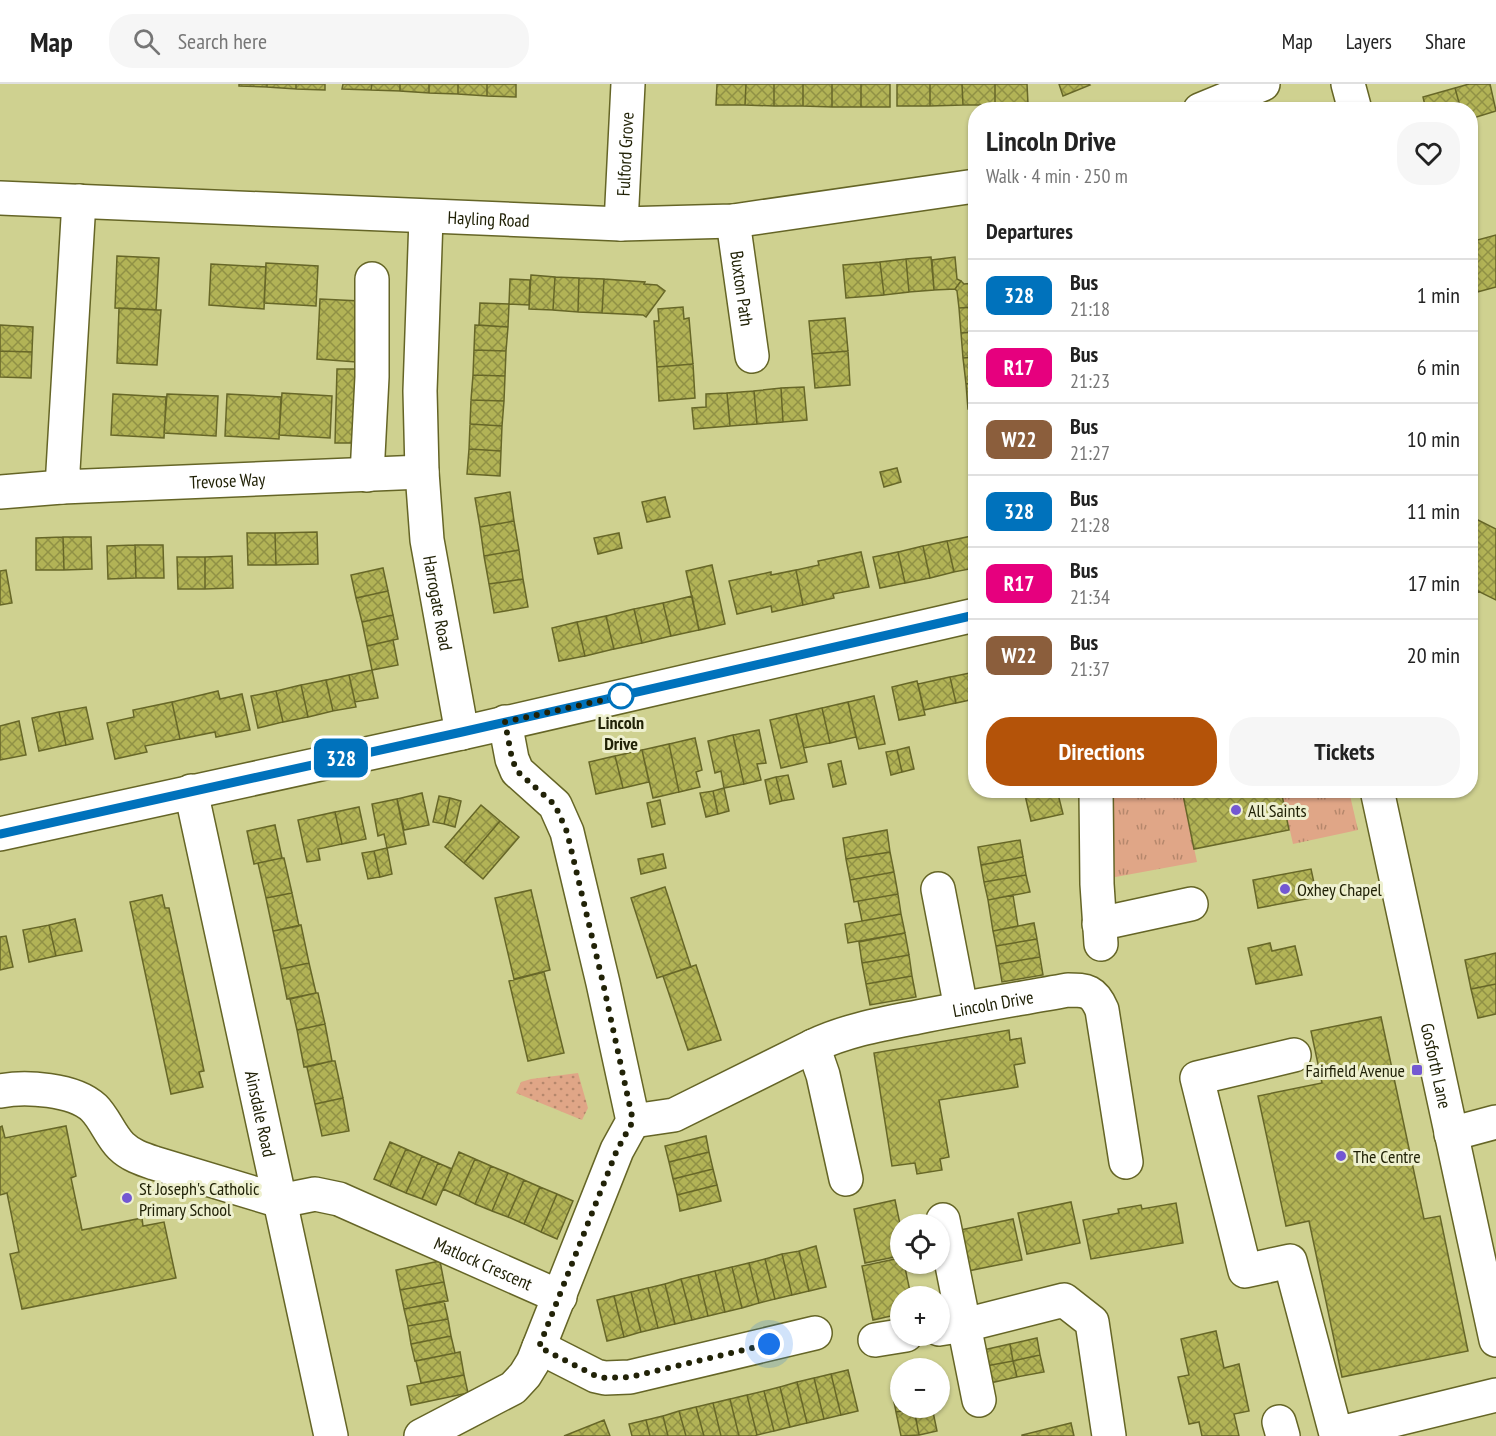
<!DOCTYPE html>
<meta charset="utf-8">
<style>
:root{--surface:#fff;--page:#f6f6f6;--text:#222;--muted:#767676;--line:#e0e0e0;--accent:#b45309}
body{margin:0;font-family:"PT Sans Narrow",sans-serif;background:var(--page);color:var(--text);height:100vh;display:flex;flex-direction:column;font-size:22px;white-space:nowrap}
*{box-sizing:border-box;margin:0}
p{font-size:20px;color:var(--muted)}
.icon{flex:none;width:33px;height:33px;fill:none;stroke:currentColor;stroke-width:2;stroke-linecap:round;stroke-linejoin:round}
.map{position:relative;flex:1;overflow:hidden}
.sheet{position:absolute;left:968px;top:18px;width:510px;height:696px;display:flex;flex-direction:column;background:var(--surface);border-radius:24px;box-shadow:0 2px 4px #0004}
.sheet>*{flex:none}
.badge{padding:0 12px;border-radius:9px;font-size:21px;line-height:39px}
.fabs{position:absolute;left:890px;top:1130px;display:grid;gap:12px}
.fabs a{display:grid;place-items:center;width:60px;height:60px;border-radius:50%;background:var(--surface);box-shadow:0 2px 4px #0004;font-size:30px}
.you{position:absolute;width:30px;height:30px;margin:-15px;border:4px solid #fff;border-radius:50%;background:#1a73e8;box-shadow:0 0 0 9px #1a73e833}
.map>.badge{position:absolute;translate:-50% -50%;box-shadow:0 0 0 3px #fff}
h2{padding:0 18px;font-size:22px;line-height:54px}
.round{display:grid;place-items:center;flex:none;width:63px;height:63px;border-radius:24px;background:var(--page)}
.head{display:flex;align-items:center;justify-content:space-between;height:102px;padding:0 18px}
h1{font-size:28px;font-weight:800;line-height:45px}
.cta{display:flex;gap:12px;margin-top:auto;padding:12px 18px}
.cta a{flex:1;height:69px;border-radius:24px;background:var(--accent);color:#fff;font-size:24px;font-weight:800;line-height:69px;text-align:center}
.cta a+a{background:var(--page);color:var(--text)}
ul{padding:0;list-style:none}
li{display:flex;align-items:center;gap:18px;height:72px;padding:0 18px;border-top:2px solid var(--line)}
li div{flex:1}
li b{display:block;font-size:22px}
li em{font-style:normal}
li .badge{min-width:66px;font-weight:700;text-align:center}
header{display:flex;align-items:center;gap:36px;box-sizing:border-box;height:84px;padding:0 30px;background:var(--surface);border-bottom:2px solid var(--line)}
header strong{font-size:28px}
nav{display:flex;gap:33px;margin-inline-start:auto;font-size:21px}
.search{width:420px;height:54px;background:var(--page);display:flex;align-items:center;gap:15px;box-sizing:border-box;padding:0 21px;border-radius:24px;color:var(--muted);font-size:22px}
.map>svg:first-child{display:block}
.grass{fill:url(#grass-tufts)}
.park{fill:url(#park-dots)}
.building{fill:url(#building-cross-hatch);stroke:#676728;stroke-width:1.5}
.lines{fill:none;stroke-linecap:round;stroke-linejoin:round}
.minor-casing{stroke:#656526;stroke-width:36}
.minor{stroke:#fff;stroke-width:33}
.line-casing{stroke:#fff;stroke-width:14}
.line{stroke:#0072bc;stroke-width:9}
.walk{stroke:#212207;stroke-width:6;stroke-dasharray:0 10.8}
.stop-dot{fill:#fff;stroke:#0072bc;stroke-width:3}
.poi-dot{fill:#7358d2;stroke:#eef0cf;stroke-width:2}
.labels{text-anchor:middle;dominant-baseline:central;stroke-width:6;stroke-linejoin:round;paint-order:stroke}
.street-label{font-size:18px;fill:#212207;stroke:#eef0cf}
.stop-label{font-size:18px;font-weight:bold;fill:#212207;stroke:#eef0cf}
.poi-label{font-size:18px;fill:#212207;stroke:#eef0cf;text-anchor:start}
</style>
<header>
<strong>Map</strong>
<div class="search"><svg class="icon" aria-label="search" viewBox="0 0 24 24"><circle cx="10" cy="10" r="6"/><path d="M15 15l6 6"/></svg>Search here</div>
<nav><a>Map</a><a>Layers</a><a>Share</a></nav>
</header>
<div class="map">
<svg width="1496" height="1352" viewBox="0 0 1496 1352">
<defs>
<pattern id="grass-tufts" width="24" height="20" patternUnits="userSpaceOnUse" patternTransform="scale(1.5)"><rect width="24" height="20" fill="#e0a687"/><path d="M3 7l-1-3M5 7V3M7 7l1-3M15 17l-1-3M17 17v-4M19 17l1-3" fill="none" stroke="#b5876c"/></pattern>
<pattern id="park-dots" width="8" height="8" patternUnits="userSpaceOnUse" patternTransform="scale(1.5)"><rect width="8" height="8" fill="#e0a687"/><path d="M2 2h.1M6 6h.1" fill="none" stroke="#b5876c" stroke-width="1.8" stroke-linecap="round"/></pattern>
<pattern id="building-cross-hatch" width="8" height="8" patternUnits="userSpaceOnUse" patternTransform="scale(1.5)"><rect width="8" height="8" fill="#b2b356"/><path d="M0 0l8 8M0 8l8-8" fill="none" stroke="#909145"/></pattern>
</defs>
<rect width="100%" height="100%" fill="#cfd190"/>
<path class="grass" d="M1108 707H1182L1197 778 1110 794Z
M1281 707H1349L1358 746 1293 760Z"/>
<path class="park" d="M578 989 588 1024 582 1036 516 1009 521 998 531 995Z"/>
<path class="building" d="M239 0H267V3L239 2Z
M267 0H296V5L267 3Z
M296 0H325V6L296 5Z
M343 0H372L371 6 342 5Z
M372 0H400V7L371 6Z
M400 0H429V9L400 7Z
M429 0H458V10L429 9Z
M458 0H487V12L458 10Z
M487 0H516V13L487 12Z
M717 0H746L745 21H716Z
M746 0H774V22L745 21Z
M774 0H803V22H774Z
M803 0H832V23L803 22Z
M832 0H861V23H832Z
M861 0H890V23H861Z
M897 0H930V22H897Z
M930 0H962L963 21 930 22Z
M962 0H995V21H963Z
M995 0H1027L1028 20 995 21Z
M1059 0H1089L1090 1 1063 12Z
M1469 0H1490L1496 27 1470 35V26H1461L1455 4Z
M1455 4 1461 26H1426L1423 13Z
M1496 151V203L1470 210V158Z
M117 172 159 174 156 226 115 224Z
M931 173 934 206 909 208 906 175Z
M955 173 957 195 961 197 955 205 934 206 932 176Z
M906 175 909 208 884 211 880 178Z
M880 178 884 211 846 214 843 181Z
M266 179 318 182 316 222 264 219Z
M211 180 266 183 264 225 209 221Z
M531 191 555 193 553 226 529 225Z
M555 193 579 194 578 228 553 226Z
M579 194 604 195 602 229 578 228Z
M510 195 530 196 529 221 509 220Z
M604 195 645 198 644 200 657 201 665 207 646 233 643 231 602 229Z
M961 197 964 200 975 199V223L959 224 957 207 955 205Z
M320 215 360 217 356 278 317 275Z
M480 219 509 220 508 243 479 241Z
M683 223 684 235 689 234 693 280 657 283 654 237H659L658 225Z
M975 223V248L961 249 959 224Z
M119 224 161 226 157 281 117 279Z
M845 234 848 267 812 270 809 237Z
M0 241 33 243 32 268 0 267Z
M475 241 508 243 506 267 474 266Z
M975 248V273L963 274 961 249Z
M474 266 506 267 505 292 473 291Z
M0 267 32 268 31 294 0 293Z
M848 267 850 301 815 304 812 270Z
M975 273V299L966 300 963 274Z
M693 280 695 314 659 317 657 283Z
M337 285H360L358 359H335Z
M473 291 505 292 504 317 471 316Z
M975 299V325H968L966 300Z
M804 303 807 336 783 338 781 304Z
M781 304 783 338 757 340 754 307Z
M754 307 757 340 730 342 727 309Z
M282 309 332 312 330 354 279 351Z
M727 309 730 342 694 345 692 324 706 323V310Z
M113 310 166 313 164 354 111 351Z
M167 310 218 312 216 352 164 349Z
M227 310 281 313 279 355 225 352Z
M471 316 504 317 502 342 470 340Z
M470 340 502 342 501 367 469 365Z
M969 343H975V376H973Z
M469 365 501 367 500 392 467 390Z
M897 384 901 398 884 403 880 388Z
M510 408 514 437 480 443 475 414Z
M665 413 670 433 647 438 642 418Z
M1470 432 1496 445V516L1478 507 1470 523Z
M514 437 519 466 484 472 480 443Z
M317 448 318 480 276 481 275 449Z
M247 449H275L276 481H248Z
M619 449 622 464 598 470 594 454Z
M972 452 975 465V484L954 488 947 457Z
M63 453H91L92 485 64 486Z
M63 453 64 486H36V454Z
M947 457 954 488 930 494 923 462Z
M135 461H163L164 494H136Z
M135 461 136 494 108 495 107 462Z
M923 462 930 494 905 499 898 468Z
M519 466 523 495 489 500 484 472Z
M861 468 869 503 833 510 834 514 803 521 796 486 819 481 818 477Z
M898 468 905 499 880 504 873 473Z
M232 472 233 504 205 505V473Z
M177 473H205V505H178Z
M712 481 725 540 699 546 686 487Z
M383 484 388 507 356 514 351 491Z
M6 486 12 519 0 521V487Z
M796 486 803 521 772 528 771 522 737 530 729 497 771 488V491Z
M523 495 528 523 494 529 489 500Z
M388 507 393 531 362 538 356 514Z
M692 512 699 546 671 552 663 519Z
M663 519 671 552 642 559 634 525Z
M634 525 642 559 614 565 606 532Z
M393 531 398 555 367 562 362 538Z
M606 532 614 565 585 572 577 538Z
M577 538 585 572 559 577 552 544Z
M393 556 398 581 372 586 367 562Z
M372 586 378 614 355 618 349 591Z
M975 588V615L956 619 950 593Z
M349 591 356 623 333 627 326 596Z
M950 593 956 619 924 626 918 600Z
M326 596 333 627 308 633 301 601Z
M917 597 925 631 899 636 892 603Z
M301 601 308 633 283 638 276 607Z
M218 607 220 615 242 610 250 646 216 653 215 648 180 655 172 618Z
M276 607 283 638 258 644 251 612Z
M874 612 885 660 859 665 848 618Z
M172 618 180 655 145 662 147 668 115 675 107 639 134 633 133 626Z
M848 618 856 653 830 659 822 624Z
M86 623 93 655 66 661 59 628Z
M822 624 830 659 804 664 796 630Z
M59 628 66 661 39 667 32 634Z
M796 630 807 678 781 684 770 636Z
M19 637 26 671 0 676V642Z
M759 646 766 679 757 680 761 696 744 700 733 651Z
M733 651 744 700 724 704 721 687 715 689 708 657Z
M695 654 702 686 696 688 700 703 679 708 669 660Z
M669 660 679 708 653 714 642 666Z
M909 663 914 685 902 688 897 666Z
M642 666 649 698 623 704 615 672Z
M897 666 902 688 891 691 886 668Z
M615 672 623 704 596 710 589 678Z
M841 677 846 700 833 703 828 680Z
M788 691 794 715 782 717 776 693Z
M776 693 782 717 770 720 765 696Z
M724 704 729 727 718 730 713 707Z
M1048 706H1057L1063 730 1031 737 1025 711Z
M1182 706H1281L1289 746 1194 765Z
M713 707 718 730 706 733 700 709Z
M422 709 429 741 404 746 397 715Z
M439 712 450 714 444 740 433 738Z
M450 714 461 717 455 743 444 740Z
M397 715 406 760 387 764 384 750 378 752 372 720Z
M660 716 665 740 652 743 647 719Z
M481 721 500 737 464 779 445 763Z
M359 723 366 755 342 760 335 728Z
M335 728 342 760 318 765 320 776 307 778 298 736Z
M500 737 519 753 483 795 464 779Z
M275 741 282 774 254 780 247 747Z
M887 746 890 768 846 775 843 754Z
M1020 756 1023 773 981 781 978 763Z
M387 764 392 790 380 793 374 767Z
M374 767 380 793 368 795 362 769Z
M890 768 894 788 850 796 846 775Z
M663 770 666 784 641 790 638 775Z
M1023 773 1026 791 984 798 981 781Z
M282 774H284L292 809 266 814 258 779Z
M1311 785 1317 813 1258 824 1253 796Z
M894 788 898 810 854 818 850 796Z
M1026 791 1030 808 988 816 984 798Z
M665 803 691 883 657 894 631 814Z
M531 806 550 886 514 895 495 814Z
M292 809 299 842 273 847 266 814Z
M898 810 901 830 862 837 858 817Z
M162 811 165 824H169L204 987 199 988 203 1003 171 1010 130 818Z
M1013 811 1018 842 993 847 988 816Z
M901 830 905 849 848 859 845 840Z
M75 835 82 867 56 872 49 841Z
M1034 839 1037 855 996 862 993 847Z
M49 841 56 872 29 878 23 846Z
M301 841 309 879 281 885 273 847Z
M905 849 909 871 862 879 859 858Z
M6 852 13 883 0 886V853Z
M1037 855 1040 873 999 880 996 862Z
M1270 859 1272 867 1295 862 1302 891 1256 900 1248 864Z
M1496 869V900L1471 905 1465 876Z
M909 871 912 892 866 900 862 879Z
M1040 873 1043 891 1002 898 999 880Z
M309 879 316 909 287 915 281 885Z
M696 881 721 956 688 966 663 892Z
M544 888 564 969 528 977 509 897Z
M912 892 916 913 870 921 866 900Z
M1496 900V930L1478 934 1471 905Z
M316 909H318L325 940 297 946 290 915Z
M1381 933 1424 1135 1440 1132 1468 1267 1342 1293 1309 1137 1286 1142 1258 1012 1322 999 1311 947Z
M325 940 332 977 304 983 297 946Z
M1009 946 1010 956 1021 954 1025 979 1014 981 1018 1003 939 1016 949 1073 940 1075 942 1086 917 1090 915 1079 892 1082 874 969Z
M332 977H335L343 1014 315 1020 307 983Z
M343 1014 349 1047 322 1052 315 1020Z
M2 1042 5 1054 66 1042 76 1092 71 1094 82 1146 142 1134 143 1142 164 1138 176 1194 22 1225 10 1170 19 1168 7 1109 0 1111V1043Z
M706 1052 709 1068 669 1078 665 1062Z
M390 1058 406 1065 390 1102 374 1095Z
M406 1065 422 1072 406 1109 390 1102Z
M459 1068 475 1075 459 1112 443 1105Z
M709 1068 713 1085 673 1095 669 1078Z
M422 1072 438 1079 422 1115 406 1109Z
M475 1075 491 1082 475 1120 459 1112Z
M438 1079 452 1085 436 1121 422 1115Z
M491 1082 508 1089 492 1127 475 1120Z
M713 1085 717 1101 677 1111 673 1095Z
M508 1089 524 1096 508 1133 492 1127Z
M524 1096 540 1103 524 1140 508 1133Z
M717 1101 721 1117 680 1127 677 1111Z
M540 1103 557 1110 541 1148 524 1140Z
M557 1110 573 1117 557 1155 541 1148Z
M895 1116 900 1140V1172L865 1179 854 1125Z
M1071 1118 1080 1159 1027 1170 1018 1129Z
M1176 1119 1183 1159 1091 1175 1083 1136 1119 1129 1118 1125 1141 1121 1142 1125Z
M1013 1135 1022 1176 968 1187 960 1146Z
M816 1162 826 1203 809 1207 799 1167Z
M799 1167 809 1207 792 1211 782 1170Z
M782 1170 792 1211 775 1215 765 1175Z
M900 1174V1179H904L911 1212H900V1230L873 1236 862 1182Z
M765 1175 775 1215 759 1219 749 1179Z
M440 1177 444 1198 400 1206 396 1186Z
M749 1179 759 1219 742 1224 732 1183Z
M732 1183 742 1224 725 1228 715 1187Z
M715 1187 725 1228 708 1232 698 1191Z
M698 1191 708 1232 692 1236 681 1195Z
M681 1195 692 1236 675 1240 665 1200Z
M444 1198 448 1217 404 1225 400 1206Z
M665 1200 675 1240 658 1244 648 1204Z
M648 1204 658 1244 641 1248 631 1208Z
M631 1208 641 1248 624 1253 614 1212Z
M614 1212 624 1253 607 1257 597 1216Z
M444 1217 448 1235 408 1242 404 1225Z
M448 1235 451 1252 411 1260 408 1242Z
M1216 1247 1224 1284 1239 1280 1249 1327 1234 1330 1239 1352H1202L1199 1338 1189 1340 1178 1293 1189 1291 1181 1255Z
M451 1252 455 1269 415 1277 411 1260Z
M1037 1254 1040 1271 1013 1277 1010 1260Z
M1010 1260 1013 1277 986 1282 983 1266Z
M460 1268 464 1291 421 1299 416 1277Z
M1040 1271 1044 1288 1017 1293 1013 1277Z
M1013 1277 1017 1293 990 1299 986 1282Z
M848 1286 858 1327 841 1331 831 1290Z
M831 1290 841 1331 824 1335 814 1294Z
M464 1291 468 1309 411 1321 407 1302Z
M814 1294 824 1335 807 1339 797 1298Z
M797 1298 807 1339 790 1343 780 1303Z
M900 1301V1323H914V1325L896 1328 891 1303Z
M780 1303 790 1343 774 1347 764 1307Z
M764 1307 774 1347 757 1351 747 1311Z
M747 1311 757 1351 755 1352H739L730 1315Z
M730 1315 739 1352H721L713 1319Z
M713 1319 721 1352H704L696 1323Z
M696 1323 704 1352H686L679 1327Z
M922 1323H932L937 1347 919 1351 914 1325Z
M914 1325 919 1351 901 1352 896 1328Z
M679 1327 686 1352H668L663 1332Z
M663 1332 668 1352H650L646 1336Z
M604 1336 610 1352H564Z
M646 1336 650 1352H632L629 1340Z
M1071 1339 1074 1352H1022V1351Z"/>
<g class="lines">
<g class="minor-casing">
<g id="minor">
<path d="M1348 0 1355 26"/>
<path d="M1200 26 1263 0"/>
<path id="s1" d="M0 114 621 140 733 137 975 102"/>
<path id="s2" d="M79 117 62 403 422 388 420 307 426 134"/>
<path id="s3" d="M733 137 752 272"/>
<path id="s4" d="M621 140 628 0"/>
<path id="s5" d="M422 388 427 456 462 649"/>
<path d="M367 391 372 293V195"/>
<path d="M0 408 62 403"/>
<path d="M1096 706 1097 800 1101 860"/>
<path id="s6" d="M1377 706 1496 1256"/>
<path id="s7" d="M191 707 331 1352"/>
<path d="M0 750 462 649 975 531"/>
<path d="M938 805 961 924"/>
<path d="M1099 840 1191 820"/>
<path d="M813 962 823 991 846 1095"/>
<path d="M1294 971 1197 994 1245 1187 1290 1177 1336 1350 1496 1311"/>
<path id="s8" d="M0 1007C25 1002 74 1005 94 1024 105 1035 110 1051 121 1062 130 1071 142 1075 154 1079L280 1117 315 1110 339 1115 560 1213"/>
<path id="s9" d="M633 1037 674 1031 813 962C847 946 882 940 918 933 968 923 1018 915 1068 906 1087 906 1094 907 1102 926L1126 1078"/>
<path d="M1451 1050 1496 1038"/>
<path d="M943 1136 979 1316"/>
<path d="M939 1245 965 1241 1064 1216 1092 1238 1109 1352"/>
<path d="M875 1256 906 1251"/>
<path d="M539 1263 596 1292 605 1294 630 1293 815 1249"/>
<path d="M1279 1338 1283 1352"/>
<path d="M421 1352 513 1304 525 1291 533 1278 617 1066 633 1037 603 899 567 748 555 721 517 687 512 675 505 638"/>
</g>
</g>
<use href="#minor" class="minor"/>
</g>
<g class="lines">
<g class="line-casing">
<path id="line" d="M0 750 462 648 975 531"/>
</g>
<use href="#line" class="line"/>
<path class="walk" d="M621 612 505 638 512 675 517 687 555 721 567 748 603 899 633 1037 617 1066 539 1263 596 1292 605 1294 630 1293 769 1260"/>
</g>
<circle class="stop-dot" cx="621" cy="612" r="12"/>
<g class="poi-dot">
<circle cx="1236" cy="726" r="6"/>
<circle cx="1285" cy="805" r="6"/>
<rect x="1411" y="980" width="12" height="12" rx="3"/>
<circle cx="1341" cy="1072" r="6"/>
<circle cx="127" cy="1114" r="6"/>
</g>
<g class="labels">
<g class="street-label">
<text stroke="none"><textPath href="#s4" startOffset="70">Fulford Grove</textPath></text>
<text stroke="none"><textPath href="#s1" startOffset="489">Hayling Road</textPath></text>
<text stroke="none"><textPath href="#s3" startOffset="68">Buxton Path</textPath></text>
<text stroke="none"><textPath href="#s2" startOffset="452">Trevose Way</textPath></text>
<text stroke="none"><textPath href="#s5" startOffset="132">Harrogate Road</textPath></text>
<text stroke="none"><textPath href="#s9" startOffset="382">Lincoln Drive</textPath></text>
<text stroke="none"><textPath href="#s6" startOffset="282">Gosforth Lane</textPath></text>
<text stroke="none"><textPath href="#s7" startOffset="330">Ainsdale Road</textPath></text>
<text stroke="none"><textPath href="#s8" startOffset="532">Matlock Crescent</textPath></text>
</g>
<g class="stop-label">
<text x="621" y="638">Lincoln<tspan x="621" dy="21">Drive</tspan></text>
</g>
<g class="poi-label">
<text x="1248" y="726">All Saints</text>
<text x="1297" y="805">Oxhey Chapel</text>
<text x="1405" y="986" text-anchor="end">Fairfield Avenue</text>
<text x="1353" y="1072">The Centre</text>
<text x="139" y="1104">St Joseph's Catholic<tspan x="139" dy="21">Primary School</tspan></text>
</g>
</g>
</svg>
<div class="fabs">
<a><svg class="icon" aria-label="locate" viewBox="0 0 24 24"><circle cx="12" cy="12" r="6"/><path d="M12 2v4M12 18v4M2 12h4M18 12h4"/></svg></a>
<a>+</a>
<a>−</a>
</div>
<div class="you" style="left:769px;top:1260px"></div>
<b class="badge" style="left:341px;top:674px;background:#0072bc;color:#fff">328</b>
<section class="sheet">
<div class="head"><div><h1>Lincoln Drive</h1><p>Walk · 4 min · 250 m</p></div><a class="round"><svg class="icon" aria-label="heart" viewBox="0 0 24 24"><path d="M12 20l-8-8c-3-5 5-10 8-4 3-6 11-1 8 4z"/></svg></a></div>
<h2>Departures</h2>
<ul>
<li><span class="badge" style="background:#0072bc;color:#fff">328</span><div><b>Bus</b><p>21:18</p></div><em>1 min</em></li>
<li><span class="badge" style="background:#e6007e;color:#fff">R17</span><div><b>Bus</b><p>21:23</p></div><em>6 min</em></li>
<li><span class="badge" style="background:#8b5e3c;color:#fff">W22</span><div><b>Bus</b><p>21:27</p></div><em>10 min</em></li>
<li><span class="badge" style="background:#0072bc;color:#fff">328</span><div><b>Bus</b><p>21:28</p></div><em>11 min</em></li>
<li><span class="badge" style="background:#e6007e;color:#fff">R17</span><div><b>Bus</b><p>21:34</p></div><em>17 min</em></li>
<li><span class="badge" style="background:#8b5e3c;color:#fff">W22</span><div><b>Bus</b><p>21:37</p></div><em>20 min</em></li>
</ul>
<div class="cta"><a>Directions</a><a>Tickets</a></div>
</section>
</div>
